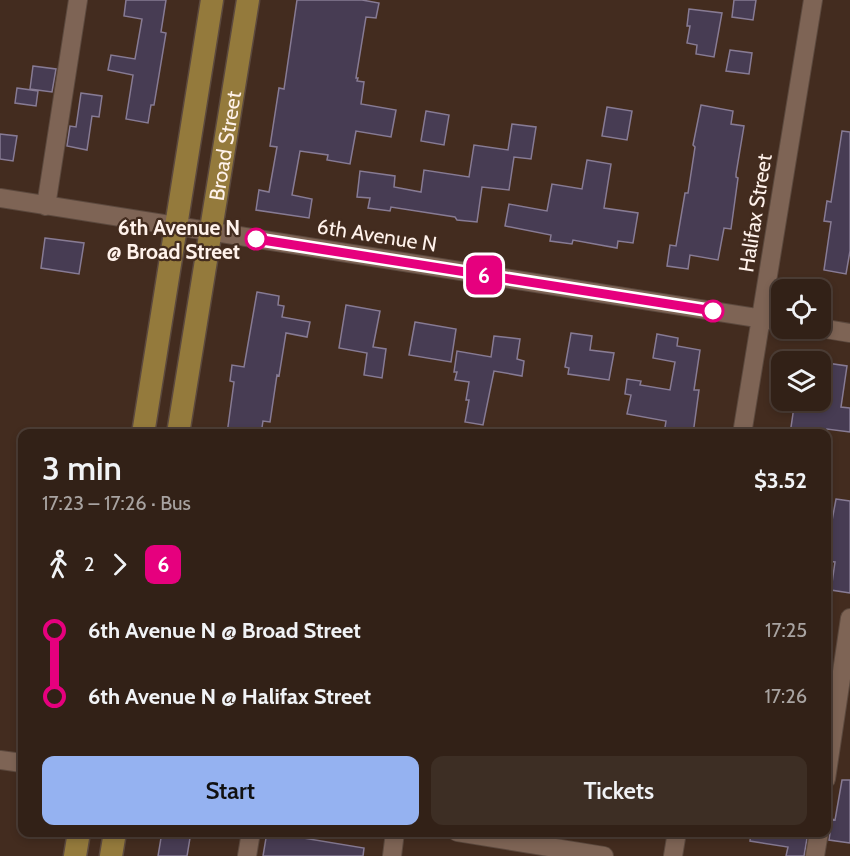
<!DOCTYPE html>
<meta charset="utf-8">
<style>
:root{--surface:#322117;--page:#3d2e24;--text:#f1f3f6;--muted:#a8a3a1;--line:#4d3e36;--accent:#95b2f1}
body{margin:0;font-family:Cabin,sans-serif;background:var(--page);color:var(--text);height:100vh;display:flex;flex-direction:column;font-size:22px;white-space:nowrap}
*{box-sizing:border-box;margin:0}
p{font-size:20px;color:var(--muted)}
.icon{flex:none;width:33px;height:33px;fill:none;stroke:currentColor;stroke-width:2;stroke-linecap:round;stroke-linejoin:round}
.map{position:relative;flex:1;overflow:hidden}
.side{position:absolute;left:18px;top:429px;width:813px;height:408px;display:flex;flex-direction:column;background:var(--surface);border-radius:12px;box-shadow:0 3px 9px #0003,0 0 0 2px var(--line)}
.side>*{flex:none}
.badge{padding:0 12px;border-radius:9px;font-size:21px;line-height:39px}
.controls{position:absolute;left:771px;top:279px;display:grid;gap:12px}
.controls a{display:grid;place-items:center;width:60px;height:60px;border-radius:12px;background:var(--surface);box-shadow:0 3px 9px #0003,0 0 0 2px var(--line);font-size:30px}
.map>.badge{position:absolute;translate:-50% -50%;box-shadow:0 0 0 3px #fff}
.legs{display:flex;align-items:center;gap:9px;height:66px;padding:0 24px;font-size:20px}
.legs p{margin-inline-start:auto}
.headline{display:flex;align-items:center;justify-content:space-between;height:102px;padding:0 24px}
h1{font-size:33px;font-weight:600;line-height:45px}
.primary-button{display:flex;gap:12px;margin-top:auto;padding:12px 24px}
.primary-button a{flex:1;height:69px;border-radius:12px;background:var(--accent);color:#111;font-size:24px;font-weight:600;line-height:69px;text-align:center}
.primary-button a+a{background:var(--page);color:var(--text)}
ul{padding:0 24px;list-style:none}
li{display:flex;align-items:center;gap:21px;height:66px;font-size:22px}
li i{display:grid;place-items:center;width:9px;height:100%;margin:0 8px;background:currentColor}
li i::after{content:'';width:15px;height:15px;margin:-8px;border:4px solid;border-radius:50%;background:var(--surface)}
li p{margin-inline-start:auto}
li:first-child i{background:linear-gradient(#0000 50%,currentColor 0)}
li:last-child i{background:linear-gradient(currentColor 50%,#0000 0)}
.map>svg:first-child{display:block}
.building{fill:#473c53;stroke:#877b94;stroke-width:1.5}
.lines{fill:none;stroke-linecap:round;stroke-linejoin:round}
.minor-casing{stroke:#5c493e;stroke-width:20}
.major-casing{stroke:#5c493e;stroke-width:25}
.minor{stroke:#7e6455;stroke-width:18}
.major{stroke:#947a3c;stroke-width:22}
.line-1-casing{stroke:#fff;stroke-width:14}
.line-1{stroke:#e6007e;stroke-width:9}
.stop-1-dot{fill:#fff;stroke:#e6007e;stroke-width:3}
.labels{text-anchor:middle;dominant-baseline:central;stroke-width:4.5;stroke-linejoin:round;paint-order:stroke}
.street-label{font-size:21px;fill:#fff2eb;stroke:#432c1f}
.stop-label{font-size:21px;font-weight:bold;fill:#fff2eb;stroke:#432c1f;text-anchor:end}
</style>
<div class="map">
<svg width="850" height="856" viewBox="0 0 850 856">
<rect width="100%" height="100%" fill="#432c1f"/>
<path class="building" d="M126 0H166L161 32 166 33 154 105H151L148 123 126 119 133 75 108 70 111 55 135 59 142 19 124 16Z
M297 0H362L379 3 376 18 366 17 356 78H358L357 81 364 82 361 104 396 110 391 137 356 131 350 164 327 160 328 155 300 151 292 195 312 199 309 218 256 210 259 190 269 192 277 147 270 146 279 88 284 89Z
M734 0H756L753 20 732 17Z
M689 9 722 13 714 57 696 54 697 45 687 43 690 26H687Z
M730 50 752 53 749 74 726 71Z
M33 66 56 69 52 92 30 89Z
M17 88 38 91 36 106 15 103Z
M81 93 102 96 99 117 92 116 87 150 67 146 70 126 76 127Z
M701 105 733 111 731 124 744 126 736 174V177L738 178 731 229 724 228 718 260 690 255 688 269 667 266 670 245 676 246 685 193H688L695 147 693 145Z
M607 107 632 111 627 140 602 136Z
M426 111 449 115 444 145 421 141Z
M512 124 536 127 531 159 514 157 509 190 482 187 477 222 457 220 455 217 391 207 390 211 368 208 370 198 357 197 360 171 395 176 394 187 421 192 424 170 469 177 474 145 508 150Z
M842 131 850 132V251L846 274 824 270 831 222 824 221 827 201 831 202Z
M0 134 17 136 13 161 0 159Z
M587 160 611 164 604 208 638 213 633 243 618 241 617 248 573 240 572 244 550 241 551 235 505 226 509 204 547 211 552 184 582 189Z
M45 238 84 243 79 274 41 268Z
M257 292 279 296 278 305 284 306 282 317 310 322 307 337 286 333 279 376 277 375 270 422 263 421 261 434H227L234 382 230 381 232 365 244 367Z
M346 305 380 311 373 347 386 349 382 378 364 375 367 353 339 348Z
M415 322 456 329 451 362 409 355Z
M571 333 592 336 590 350 614 353 609 380 568 374 569 368 565 367Z
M657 334 678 338 677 346 700 350 694 390H699L693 434H664L666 421 627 414 631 395 625 394 627 379 641 381 640 385 670 390 675 362 653 358Z
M494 336 520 339 517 359 524 361 522 376 494 371 483 425 465 422 469 400H466L469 382 455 380 457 372H454L457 351 491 357Z
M820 362 847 366 841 407 850 408V432L827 429V434H790L795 400H820Z
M836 499 850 501V593L831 590 835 562 826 561V553Z
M842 780H850V843L829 840 832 819 835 820Z
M162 832H191L187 856H158Z
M267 832 364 848 363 856H263Z
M751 832H808L804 856H786L788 847 750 841Z"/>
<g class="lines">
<g class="minor-casing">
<path id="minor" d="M0 198 782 322
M46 206 78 0
M820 328 850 333
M742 434 813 0
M0 760 22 763
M826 779 850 618
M457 832 604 856
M247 856 251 832
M392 856 395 832
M673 856 677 832
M815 856 819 832"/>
</g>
<g class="major-casing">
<g id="major">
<path d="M143 434 212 0"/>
<path id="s1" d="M178 434 248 0"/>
<path d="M75 856 79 832"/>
<path d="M111 856 115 832"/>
</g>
</g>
<use href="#minor" class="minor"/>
<use href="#major" class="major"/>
</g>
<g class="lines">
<g class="line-1-casing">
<path id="line-1" d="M256 239 713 311"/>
</g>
<use href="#line-1" class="line-1"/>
</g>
<g class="stop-1-dot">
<circle cx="256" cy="239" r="10"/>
<circle cx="713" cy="311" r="10"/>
</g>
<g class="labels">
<g class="street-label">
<text stroke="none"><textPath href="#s1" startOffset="292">Broad Street</textPath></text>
<text transform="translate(755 213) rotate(-81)">Halifax Street</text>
<text transform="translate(377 235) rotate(9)">6th Avenue N</text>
</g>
<g class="stop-label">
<text x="240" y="227">6th Avenue N<tspan x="240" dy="24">@ Broad Street</tspan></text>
</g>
</g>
</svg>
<div class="controls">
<a><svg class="icon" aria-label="locate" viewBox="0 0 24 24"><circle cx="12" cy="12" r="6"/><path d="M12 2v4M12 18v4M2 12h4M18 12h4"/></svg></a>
<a><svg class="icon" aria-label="layers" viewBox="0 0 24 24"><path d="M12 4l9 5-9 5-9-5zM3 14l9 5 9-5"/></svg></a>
</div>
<b class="badge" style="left:484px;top:275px;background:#e6007e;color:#fff">6</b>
<section class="side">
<div class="headline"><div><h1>3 min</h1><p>17:23 – 17:26 · Bus</p></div><b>$3.52</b></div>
<div class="legs"><svg class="icon" aria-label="walk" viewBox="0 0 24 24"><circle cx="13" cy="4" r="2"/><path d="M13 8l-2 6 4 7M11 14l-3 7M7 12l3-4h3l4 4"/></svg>2<svg class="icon" aria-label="forward" viewBox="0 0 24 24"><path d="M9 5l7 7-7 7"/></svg><b class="badge" style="background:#e6007e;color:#fff">6</b></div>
<ul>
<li><i style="color:#e6007e"></i><b>6th Avenue N @ Broad Street</b><p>17:25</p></li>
<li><i style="color:#e6007e"></i><b>6th Avenue N @ Halifax Street</b><p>17:26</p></li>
</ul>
<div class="primary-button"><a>Start</a><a>Tickets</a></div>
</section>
</div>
